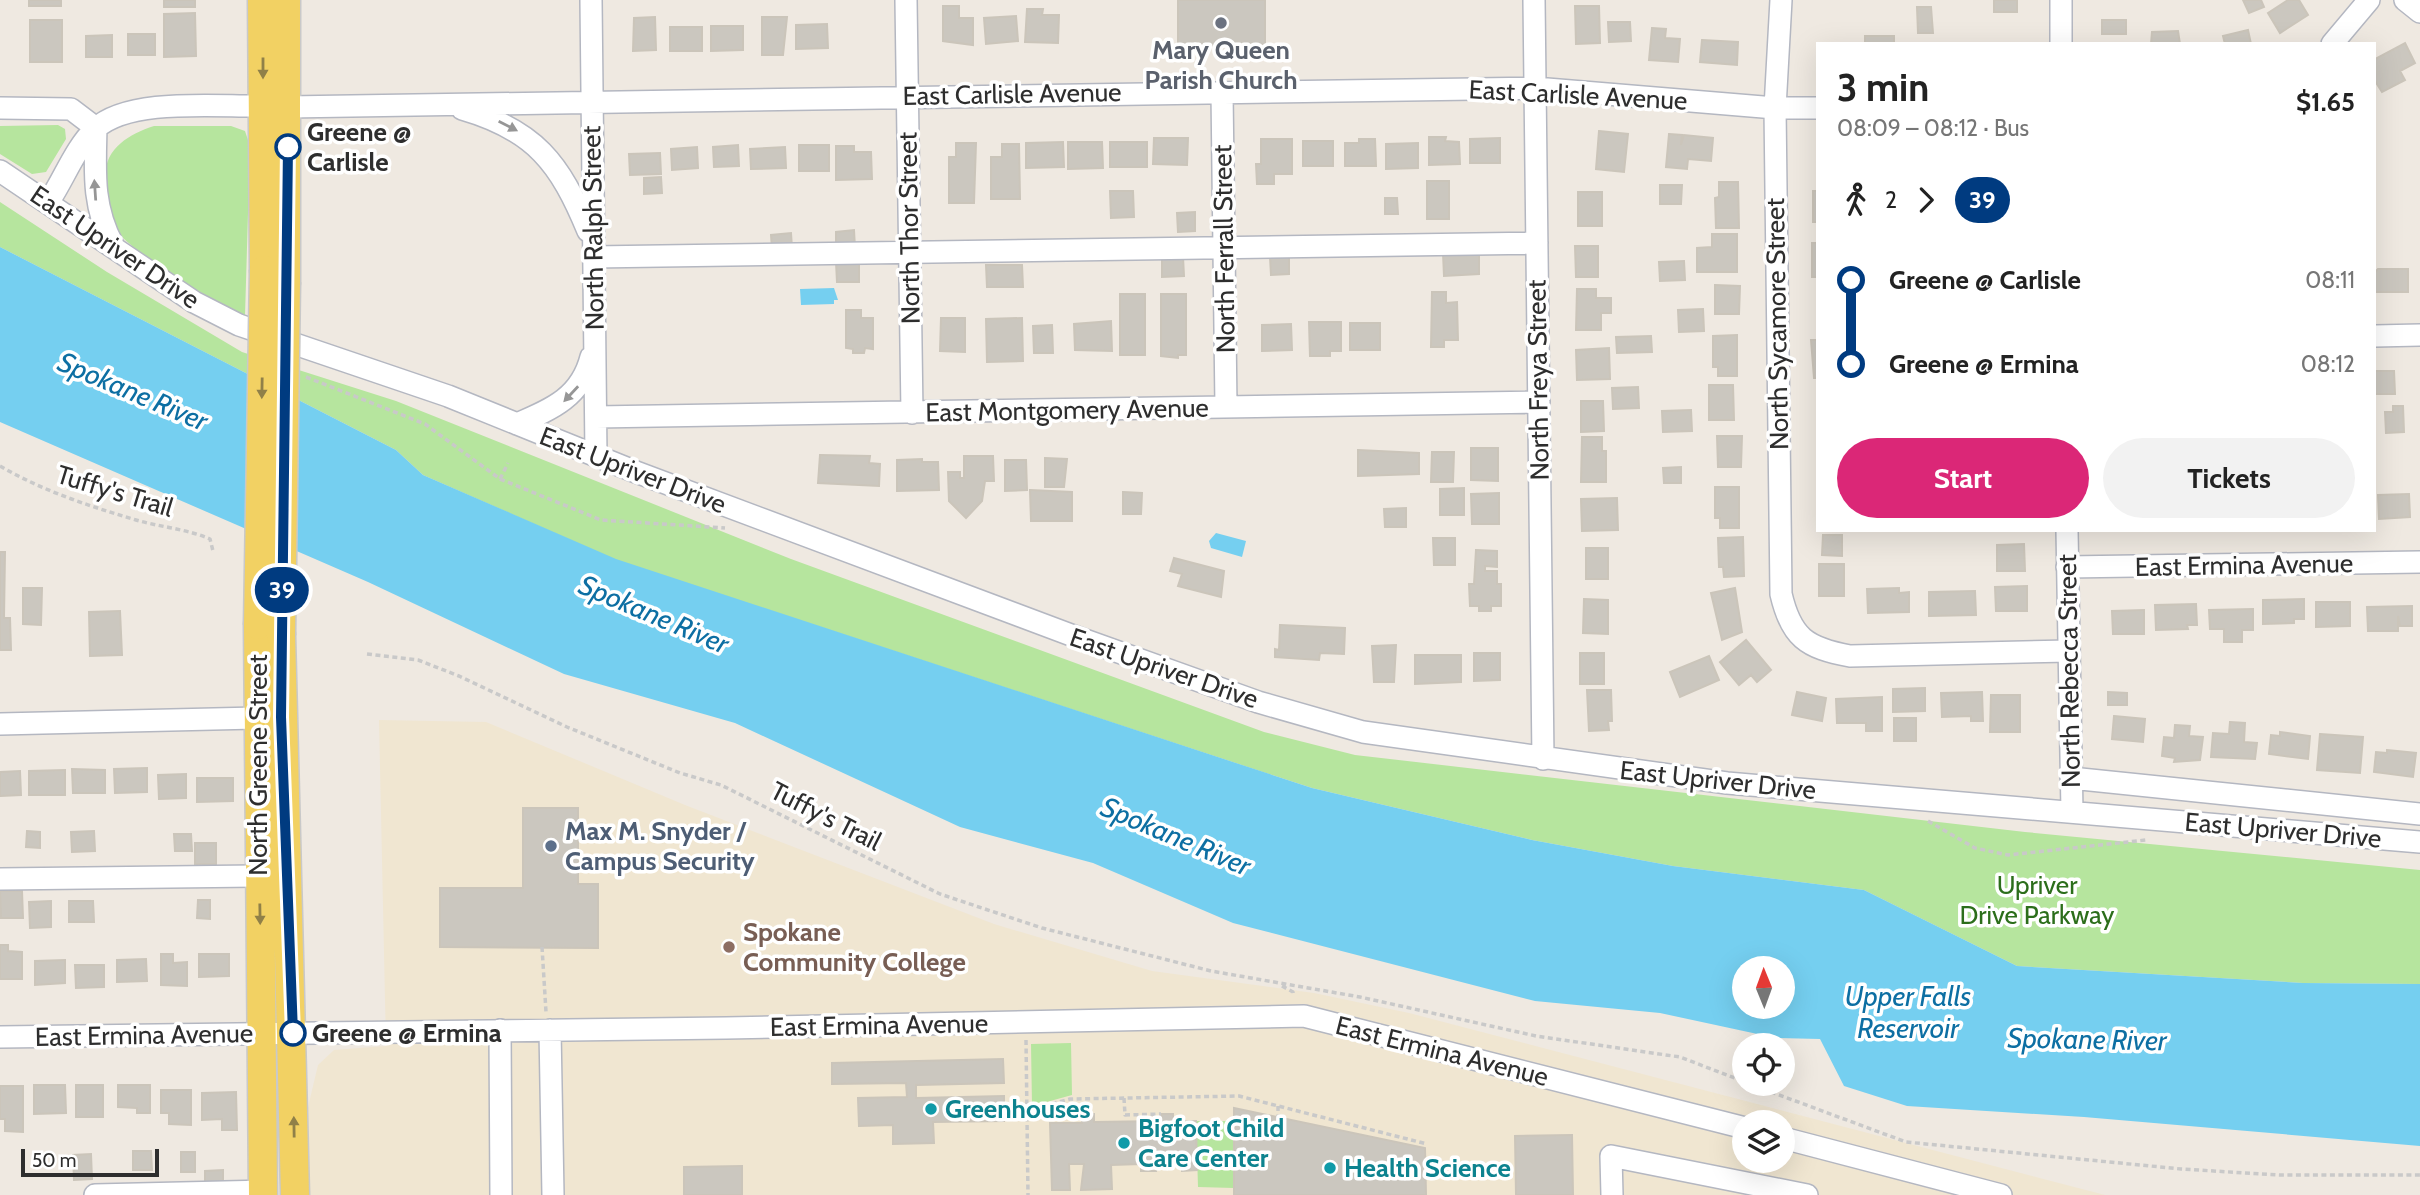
<!DOCTYPE html>
<meta charset="utf-8">
<style>
:root{--surface:#fff;--page:#f2f2f2;--text:#222;--muted:#767676;--accent:#db2777}
body{margin:0;font-family:Cabin,sans-serif;background:var(--page);color:var(--text);height:100vh;display:flex;flex-direction:column;font-size:26px;white-space:nowrap}
*{box-sizing:border-box;margin:0}
p{font-size:23px;color:var(--muted)}
.icon{flex:none;width:38px;height:38px;fill:none;stroke:currentColor;stroke-width:2;stroke-linecap:round;stroke-linejoin:round}
.map{position:relative;flex:1;overflow:hidden}
.panel{position:absolute;left:1816px;top:42px;width:560px;height:490px;display:flex;flex-direction:column;background:var(--surface);border-radius:0px;box-shadow:0 7px 28px #0002}
.panel>*{flex:none}
.badge{padding:0 14px;border-radius:23px;font-size:24px;line-height:46px}
.needle{width:46px;rotate:359deg}
.fabs{position:absolute;left:1732px;top:956px;display:grid;gap:14px}
.fabs a{display:grid;place-items:center;width:63px;height:63px;border-radius:50%;background:var(--surface);box-shadow:0 7px 28px #0002;font-size:35px}
.scale{position:absolute;left:21px;bottom:18px;width:138px;box-sizing:border-box;padding-left:7px;border:4px solid #2e2e2e;border-top:0;font-size:19px;line-height:24px;white-space:nowrap;color:#2e2e2e;-webkit-text-stroke:5px #fff;paint-order:stroke}
.map>.badge{position:absolute;translate:-50% -50%;box-shadow:0 0 0 4px #fff}
.legs{display:flex;align-items:center;gap:10px;height:77px;padding:0 21px;font-size:23px}
.legs p{margin-inline-start:auto}
.headline{display:flex;align-items:center;justify-content:space-between;height:119px;padding:0 21px}
h1{font-size:38px;font-weight:800;line-height:52px}
.action{display:flex;gap:14px;margin-top:auto;padding:14px 21px}
.action a{flex:1;height:80px;border-radius:42px;background:var(--accent);color:#fff;font-size:28px;font-weight:800;line-height:80px;text-align:center}
.action a+a{background:var(--page);color:var(--text)}
ul{padding:0 21px;list-style:none}
li{display:flex;align-items:center;gap:24px;height:84px;font-size:26px}
li i{display:grid;place-items:center;width:10px;height:100%;margin:0 9px;background:currentColor}
li i::after{content:'';width:18px;height:18px;margin:-9px;border:5px solid;border-radius:50%;background:var(--surface)}
li p{margin-inline-start:auto}
li:first-child i{background:linear-gradient(#0000 50%,currentColor 0)}
li:last-child i{background:linear-gradient(currentColor 50%,#0000 0)}
.map>svg:first-child{display:block}
.education{fill:#f0e6d1;fill-rule:evenodd}
.green{fill:#b6e59e}
.water{fill:#75cff0;fill-rule:evenodd}
.building{fill:#cbc7bf;stroke:#cbc5ba;stroke-width:2}
.lines{fill:none;stroke-linecap:round;stroke-linejoin:round}
.minor-casing{stroke:#b4b7c1;stroke-width:24}
.major-casing{stroke:#c9c9c9;stroke-width:31}
.path{stroke:#c9c9c9;stroke-width:3.5;stroke-dasharray:5 3.5;stroke-linecap:butt}
.minor{stroke:#fff;stroke-width:21}
.major{stroke:#f2d163;stroke-width:28}
.major-bridge-casing{stroke:#c9c9c9;stroke-width:31;stroke-linecap:butt}
.major-bridge{stroke:#f2d163;stroke-width:28}
.oneway{fill:#908048}
.oneway2{fill:#969696}
.line-1-casing{stroke:#fff;stroke-width:16}
.line-1{stroke:#003b80;stroke-width:10}
.worship-dot{fill:#6b7280;stroke:#fff;stroke-width:2.5}
.stop-1-dot{fill:#fff;stroke:#003b80;stroke-width:3.5}
.service-dot{fill:#5c6f8a;stroke:#fff;stroke-width:2.5}
.education-dot{fill:#8d6e63;stroke:#fff;stroke-width:2.5}
.culture-dot{fill:#0f9aa8;stroke:#fff;stroke-width:2.5}
.labels{text-anchor:middle;dominant-baseline:central;stroke-width:7;stroke-linejoin:round;paint-order:stroke}
.worship-label{font-size:26px;font-weight:bold;fill:#5b616d;stroke:#fff}
.street-label{font-size:26px;fill:#2e2e2e;stroke:#fff}
.stop-label{font-size:26px;font-weight:bold;fill:#2e2e2e;stroke:#fff;text-anchor:start}
.service-label{font-size:26px;font-weight:bold;fill:#4e5e75;stroke:#fff;text-anchor:start}
.park-label{font-size:26px;fill:#2c6e1b;stroke:#fff}
.education-label{font-size:26px;font-weight:bold;fill:#785e54;stroke:#fff;text-anchor:start}
.culture-label{font-size:26px;font-weight:bold;fill:#0d838f;stroke:#fff;text-anchor:start}
.water-label{font-size:28px;font-style:italic;fill:#0d6fa3;stroke:#fff}
</style>
<div class="map">
<svg width="2420" height="1195" viewBox="0 0 2420 1195">
<rect width="100%" height="100%" fill="#efe9e1"/>
<path class="education" d="M379 720 486 722 685 805 994 924 1152 971 1314 993 1409 1013 2105 1195H305L304 1124 318 1065 334 1050 386 1046ZM1745 1122H1783V1160H1745Z"/>
<path class="green" d="M58 125 65 129 66 139 46 172 32 174 0 154V126Z
M154 126H231L245 131 250 146 245 316C214 302 113 244 104 213 101 202 105 186 105 175 106 148 129 134 154 126Z
M0 202 107 272 242 352 396 401 791 559 1264 732 1355 755 2025 832 2420 870V984L2303 983 2017 966 1864 890 1673 866 1532 840 1312 788 616 560 423 475 396 450 0 247Z
M1071 1043 1072 1095 1032 1106 1031 1044Z
M1196 1121H1234V1188L1198 1187Z"/>
<path class="water" d="M0 247 396 450 423 475 616 559 1312 788 1532 840 1673 866 1864 890 2017 966 2303 983 2420 984V1146L2084 1117 1907 1106 1844 1086 1820 1039 1776 1038 1660 1013 1535 1001 1233 923 1093 863 960 827 735 723 564 674 368 582 0 422ZM1745 968H1783V1006H1745Z
M834 288 838 300H834V304L801 305 800 289Z
M1216 533 1246 541 1242 557 1211 548 1209 541Z"/>
<path class="building" d="M29 0H61V6H29Z
M164 0H195V7H164Z
M1178 0H1265V45L1178 46Z
M1994 0H2017V12H1994Z
M2243 0H2261L2264 7 2249 13Z
M2288 0H2299L2308 15 2280 33 2268 13Z
M943 6H959V18H973V45L943 41Z
M1575 6H1599L1600 43 1576 44Z
M1917 7H1931L1933 33H1918Z
M1027 9H1043L1042 15H1059L1058 43 1025 42Z
M195 13 196 56 164 57V14Z
M1016 16 1018 41 986 44 984 18Z
M655 17 656 50 633 51 634 18Z
M762 17H787L783 55H762Z
M30 20H62V62H30Z
M2102 20H2126V34H2102Z
M1608 22H1630L1631 41 1609 42Z
M827 24 828 48 796 49V25Z
M711 26H743V50L711 51Z
M670 27H702V51H670Z
M1652 28 1666 29 1665 38 1680 39 1678 62 1649 60Z
M2248 30 2251 44H2225L2223 36Z
M2178 31 2180 44H2151L2152 32Z
M128 34H155V55H128Z
M112 35V57H86V36Z
M1865 36H1894V44H1865Z
M1702 40 1738 42 1737 65 1700 62Z
M2405 43 2415 63 2400 71 2405 80 2382 92 2375 81V59Z
M1599 131 1628 134 1624 172 1596 169Z
M1669 134 1682 135 1681 145 1684 135 1713 138 1711 161 1688 159 1687 169 1666 167Z
M1429 137H1446L1445 141 1459 142 1460 164 1429 165Z
M1154 138H1188L1187 165 1153 164Z
M1500 138V163H1470V139Z
M1261 139H1292V174H1274V184H1257L1256 164H1261Z
M1359 139H1375L1376 166H1345V143H1359Z
M1303 141H1333V166H1303Z
M1063 142 1064 167 1026 168V143Z
M1068 142H1102L1103 168 1068 169Z
M1110 142H1147V167H1110Z
M956 143H976L974 203H949V157H956Z
M1418 143V168L1386 169V144Z
M1002 144H1019L1020 199H991V157H1002Z
M738 145 739 166 714 167 713 147Z
M799 145H829V171H799Z
M836 146H854V152H871L872 179 836 180Z
M697 147 698 168 672 170 671 149Z
M785 147 786 168 751 169 750 149Z
M660 153 661 174 630 175 629 154Z
M661 177 662 193 644 194V178Z
M1427 181H1449V219H1427Z
M1719 182H1738L1739 228H1716L1715 198 1719 197Z
M1660 185H1682L1681 204H1660Z
M1110 191H1133L1134 217 1111 218Z
M1813 191H1818V222H1813Z
M1578 192H1602V226H1578Z
M1385 198H1397L1398 214H1385Z
M1195 212V231L1178 232 1177 213Z
M854 230 855 248 836 249V232Z
M791 233 792 248 772 249 771 235Z
M1712 234H1737V272H1697V248L1712 247Z
M1812 243H1818V277H1812Z
M1575 246H1598V277H1576Z
M1479 251V274L1444 276 1443 253Z
M1289 256V274L1271 275 1270 257Z
M1183 257 1184 276 1162 277V258Z
M1684 261 1685 280 1660 281 1659 262Z
M836 262H859V282H837Z
M986 265H1022L1023 287H987Z
M2378 269H2408V292H2375V272Z
M1715 285 1740 286 1739 314H1715Z
M1577 289H1596V298H1611V313H1601V330H1576Z
M1432 292H1446V303L1457 302 1458 340H1444V347H1431Z
M1120 294H1145V355H1120Z
M1161 294H1186V355H1178V358L1161 356Z
M1703 309 1704 331 1679 332 1678 310Z
M846 310H861V318H873V349L865 348 864 353H853V349L846 348Z
M941 318H965V352L940 351Z
M1022 318 1023 361 987 362 986 319Z
M1111 321 1112 351 1075 350 1074 324Z
M1309 322H1341V351H1330V356H1310Z
M1350 323H1380V350H1350Z
M1291 324 1292 350 1262 351V325Z
M1052 325 1053 353H1034L1033 326Z
M1737 335V376H1718V367H1713V336Z
M1651 336 1652 352 1617 353 1616 337Z
M1811 340H1818V378H1814Z
M1609 348 1610 379 1577 380 1576 350Z
M2375 371H2394L2395 394H2375Z
M1709 385H1733L1734 420H1709Z
M1638 387 1639 408 1613 409 1612 388Z
M1581 401H1603L1604 431 1581 432Z
M2393 406H2403L2404 432 2386 433 2385 412H2393Z
M1691 410 1692 431 1663 432 1662 411Z
M1717 436H1742L1741 467H1718Z
M1582 437H1602V451H1606V482H1581Z
M1471 448H1498V481L1471 480Z
M1358 450 1419 453V474L1358 476Z
M1432 452H1454L1453 482H1431Z
M820 455 870 456 869 463 880 464 879 486 818 483Z
M964 456H993L994 481H985L982 501 966 518 949 501 948 472H960V478H964Z
M1045 458 1067 459 1064 487H1045Z
M922 459V462H938L939 490 897 491V460Z
M1005 460H1026L1027 490 1005 491Z
M1681 467V483H1664L1663 468Z
M1715 487H1739V528H1720V518H1715Z
M1464 488V515H1440V489Z
M1030 490 1072 492V521H1031Z
M1123 492 1142 493 1141 514H1123Z
M1499 493V524H1472L1471 494Z
M2409 494 2410 517 2379 519 2378 495Z
M1617 498 1618 530 1582 531 1581 499Z
M1406 508V527H1385L1384 509Z
M1823 535H1842V556L1822 555Z
M1743 537 1744 576 1724 577 1723 567H1719L1718 538Z
M1433 538H1455V565H1434Z
M2024 544 2025 571H1997V545Z
M1586 548H1608V579H1586Z
M1476 550 1497 551V567L1485 566V571H1497V584H1501V606H1491V611H1479V606H1470L1469 584H1474Z
M0 552H5L4 618H10L11 650H0Z
M1174 558 1224 571 1221 597 1178 586 1182 574 1170 571Z
M1819 564H1844V596H1819Z
M2027 586V611H1996L1995 587Z
M23 588H42L41 625 23 624Z
M1735 588 1742 632 1722 640 1711 593Z
M1899 588V593L1909 592V612L1868 613 1867 589Z
M1975 591 1976 615 1929 616V592Z
M1584 599 1608 600V634L1583 633Z
M2304 599V619H2294V623L2263 624V600Z
M2316 602H2350V626L2316 627Z
M2196 604 2197 625H2187L2188 629 2156 630 2155 605Z
M2412 606V626H2400L2398 616V631H2368L2367 607Z
M2253 609V630H2242V642H2224V629H2210L2209 610Z
M2144 610V634H2113L2112 611Z
M120 611 122 655 90 656 89 612Z
M1280 625 1345 628 1344 654 1320 653 1319 660 1275 657V649L1279 650Z
M1746 640 1771 670 1757 682 1751 675 1739 685 1720 662Z
M1396 645 1394 682H1374L1372 646Z
M1474 653H1500V680L1474 681Z
M1580 653H1604V684H1580Z
M1415 655H1461V682L1415 684Z
M1709 656 1719 680 1680 697 1670 672Z
M1925 688V711L1893 712V689Z
M1587 690H1611L1612 721H1608L1609 730 1589 731Z
M1797 692 1826 698 1822 721 1792 715Z
M1982 692 1983 721H1971V716L1942 717 1941 693Z
M2108 692 2127 693V705H2108Z
M1991 695H2020V732H1990Z
M1882 697V731H1866V723H1837L1836 699Z
M2114 716 2145 719 2143 742 2112 739Z
M1894 718H1916V741H1894Z
M2230 722 2245 723 2244 742 2257 743 2255 759 2211 757 2213 733 2229 734Z
M2175 725 2190 726 2189 736 2203 737 2200 760 2174 762 2175 758 2162 756 2164 737 2174 738Z
M2280 732 2310 736 2308 759 2269 754 2271 735 2280 736Z
M2320 734 2363 737 2360 773 2317 770Z
M2387 750 2416 753 2413 777 2374 772 2376 752 2387 753Z
M147 768V792L115 793 114 769Z
M72 769 105 770V793H73Z
M65 770V795H29V771Z
M20 771 21 795 0 796V772Z
M186 774V798L159 799 158 775Z
M197 778H233V801L197 802Z
M523 808H578V884H598V948L440 947V888H523Z
M27 831 40 832V848L26 847Z
M94 831 95 851 72 852 71 832Z
M174 834H191L192 851H175Z
M195 843H216V864H195Z
M0 891H22L23 918H1Z
M198 900H210V919L197 918Z
M51 901V927L30 928 29 902Z
M69 901H93L94 922H69Z
M0 945H8V951L22 952V979H0Z
M161 954H173V963L187 962V986L161 985Z
M199 954H229V976L199 977Z
M146 959 147 981 117 982V960Z
M65 960V983L35 985V961Z
M75 965H104V987L76 988Z
M1003 1059 1004 1083 916 1085V1098L1004 1096V1121L933 1122 934 1143 893 1144V1125L859 1126 858 1098 907 1097 906 1083 832 1084V1063Z
M34 1085H65L66 1113 34 1114Z
M76 1085H103V1117H76Z
M118 1085H150V1113H137V1108L118 1107Z
M0 1086H23V1132L5 1131V1119H0Z
M161 1090H191V1125L169 1124V1113H161Z
M236 1092 237 1130H222V1119L202 1120V1093Z
M1234 1108 1425 1148 1426 1195H1234Z
M1094 1114V1122L1162 1121 1161 1114H1173V1122L1196 1121 1197 1170 1182 1171V1164H1155L1156 1171H1141V1164L1111 1165 1112 1189 1081 1190 1084 1164H1069L1070 1190H1052L1050 1123H1082V1115Z
M1572 1135 1573 1195H1516L1515 1136Z
M133 1151H151L152 1170H133Z
M181 1152H195V1172H181Z
M91 1154 92 1179 74 1180 73 1155Z
M742 1166V1195H684V1167Z
M223 1170V1183L205 1184V1171Z"/>
<g class="lines">
<g class="minor-casing">
<path id="minor" d="M591 0 596 456
M906 0 912 413
M1534 0 1543 759
M1781 0 1775 108 1781 594C1791 637 1806 648 1850 656L2069 651
M2061 0V44
M2405 0 2420 12
M2332 44 2369 0
M1222 92 1226 407
M288 107 1535 88 1775 108H1818
M0 108 71 109 96 128
M462 109C535 130 560 163 588 231
M96 128C95 171 92 206 113 245
M0 171 194 302 239 325 448 396 636 472 1071 635 1258 702 1363 732 1727 783 2420 842
M49 201C64 179 75 148 95 129 129 97 218 107 263 106
M593 257 1537 243
M2375 336 2420 335
M596 417 1539 402
M517 424C552 409 581 397 591 357
M2067 530 2072 812
M2067 567 2420 562
M0 724 257 718
M2071 778 2420 814
M0 879 259 876
M500 1030 501 1195
M550 1030 553 1195
M0 1037 726 1028 1304 1016 1745 1128
M1783 1138 2001 1195
M95 1195 263 1191
M1612 1195 1611 1156 1807 1195"/>
</g>
<g class="major-casing">
<path id="major" d="M262 0 264 270
M286 282V0
M258 625 263 1195
M281 635 295 1195"/>
</g>
<path class="path" d="M306 377 425 424 500 479 601 520 725 528
M0 466C43 491 89 506 136 520 160 527 187 529 210 539L213 551
M500 479 508 463
M367 654 418 660 459 676 567 727 680 773 721 785 940 894 1042 928 1211 971 1360 997 1536 1036 1680 1057 1745 1082
M1928 821 1975 848 2008 855 2146 840
M542 947 546 1012
M1282 986 1293 992V996
M1026 1040 1028 1195
M1747 1083 1906 1142 2181 1169 2279 1175H2420
M1124 1098 1125 1115 1161 1114
M1278 1106V1118
M1027 1110 1070 1099 1239 1096 1427 1144"/>
<use href="#minor" class="minor"/>
<use href="#major" class="major"/>
<g class="major-bridge-casing">
<path id="major-bridge" d="M258 625 264 270
M281 635 286 282"/>
</g>
<use href="#major-bridge" class="major-bridge"/>
</g>
<defs><path id="oneway-solid" d="M-6-.8H1V-3.2L6.5 0L1 3.2V.8H-6Z" transform="scale(1.75)"/></defs>
<g class="oneway">
<use href="#oneway-solid" transform="translate(263 68) rotate(90)"/>
<use href="#oneway-solid" transform="translate(262 388) rotate(91)"/>
<use href="#oneway-solid" transform="translate(260 914) rotate(89)"/>
<use href="#oneway-solid" transform="translate(294 1127) rotate(-91)"/>
</g>
<g class="oneway2">
<use href="#oneway-solid" transform="translate(508 126) rotate(27)"/>
<use href="#oneway-solid" transform="translate(95 190) rotate(-94)"/>
<use href="#oneway-solid" transform="translate(571 394) rotate(133)"/>
</g>
<g class="lines">
<g class="line-1-casing">
<path id="line-1" d="M288 147 281 717 293 1033"/>
</g>
<use href="#line-1" class="line-1"/>
</g>
<circle class="worship-dot" cx="1221" cy="23" r="7"/>
<g class="stop-1-dot">
<circle cx="288" cy="147" r="12"/>
<circle cx="293" cy="1033" r="12"/>
</g>
<circle class="service-dot" cx="551" cy="846" r="7"/>
<circle class="education-dot" cx="729" cy="947" r="7"/>
<g class="culture-dot">
<circle cx="931" cy="1109" r="7"/>
<circle cx="1124" cy="1143" r="7"/>
<circle cx="1330" cy="1168" r="7"/>
</g>
<g class="labels">
<g class="worship-label">
<text x="1221" y="50">Mary Queen<tspan x="1221" dy="30">Parish Church</tspan></text>
</g>
<g class="street-label">
<text transform="translate(1012 94) rotate(-1)">East Carlisle Avenue</text>
<text transform="translate(1578 95) rotate(3)">East Carlisle Avenue</text>
<text transform="translate(593 228) rotate(-91)">North Ralph Street</text>
<text transform="translate(909 228) rotate(-91)">North Thor Street</text>
<text transform="translate(115 247) rotate(34)">East Upriver Drive</text>
<text transform="translate(1224 249) rotate(-91)">North Ferrall Street</text>
<text transform="translate(1777 324) rotate(-91)">North Sycamore Street</text>
<text transform="translate(1538 380) rotate(-91)">North Freya Street</text>
<text transform="translate(1067 410) rotate(-1)">East Montgomery Avenue</text>
<text transform="translate(633 470) rotate(21)">East Upriver Drive</text>
<text transform="translate(115 491) rotate(17)">Tuffy's Trail</text>
<text transform="translate(2244 565) rotate(-1)">East Ermina Avenue</text>
<text transform="translate(1164 668) rotate(19)">East Upriver Drive</text>
<text transform="translate(2069 671) rotate(-91)">North Rebecca Street</text>
<text transform="translate(258 765) rotate(-90)">North Greene Street</text>
<text transform="translate(1718 780) rotate(6)">East Upriver Drive</text>
<text transform="translate(826 816) rotate(27)">Tuffy's Trail</text>
<text transform="translate(2283 830) rotate(5)">East Upriver Drive</text>
<text transform="translate(879 1025) rotate(-1)">East Ermina Avenue</text>
<text transform="translate(144 1035) rotate(-1)">East Ermina Avenue</text>
<text transform="translate(1442 1051) rotate(14)">East Ermina Avenue</text>
</g>
<g class="stop-label">
<text x="307" y="132">Greene @<tspan x="307" dy="30">Carlisle</tspan></text>
<text x="312" y="1033">Greene @ Ermina</text>
</g>
<g class="service-label">
<text x="565" y="831">Max M. Snyder /<tspan x="565" dy="30">Campus Security</tspan></text>
</g>
<g class="park-label">
<text x="2037" y="885">Upriver<tspan x="2037" dy="30">Drive Parkway</tspan></text>
</g>
<g class="education-label">
<text x="743" y="932">Spokane<tspan x="743" dy="30">Community College</tspan></text>
</g>
<g class="culture-label">
<text x="945" y="1109">Greenhouses</text>
<text x="1138" y="1128">Bigfoot Child<tspan x="1138" dy="30">Care Center</tspan></text>
<text x="1344" y="1168">Health Science</text>
</g>
<g class="water-label">
<text transform="translate(133 391) rotate(23)">Spokane River</text>
<text transform="translate(654 614) rotate(23)">Spokane River</text>
<text transform="translate(1176 836) rotate(23)">Spokane River</text>
<text x="1908" y="996">Upper Falls<tspan x="1908" dy="32">Reservoir</tspan></text>
<text transform="translate(2087 1039) rotate(1)">Spokane River</text>
</g>
</g>
</svg>
<div class="fabs">
<a><svg class="needle" viewBox="-14 -14 28 28"><path d="M0-13l5 13h-10z" fill="#e53935"/><path d="M0 13l5-13h-10z" fill="#767676"/></svg></a>
<a><svg class="icon" aria-label="locate" viewBox="0 0 24 24"><circle cx="12" cy="12" r="6"/><path d="M12 2v4M12 18v4M2 12h4M18 12h4"/></svg></a>
<a><svg class="icon" aria-label="layers" viewBox="0 0 24 24"><path d="M12 4l9 5-9 5-9-5zM3 14l9 5 9-5"/></svg></a>
</div>
<div class="scale">50 m</div>
<b class="badge" style="left:282px;top:590px;background:#003b80;color:#fff">39</b>
<section class="panel">
<div class="headline"><div><h1>3 min</h1><p>08:09 – 08:12 · Bus</p></div><b>$1.65</b></div>
<div class="legs"><svg class="icon" aria-label="walk" viewBox="0 0 24 24"><circle cx="13" cy="4" r="2"/><path d="M13 8l-2 6 4 7M11 14l-3 7M7 12l3-4h3l4 4"/></svg>2<svg class="icon" aria-label="forward" viewBox="0 0 24 24"><path d="M9 5l7 7-7 7"/></svg><b class="badge" style="background:#003b80;color:#fff">39</b></div>
<ul>
<li><i style="color:#003b80"></i><b>Greene @ Carlisle</b><p>08:11</p></li>
<li><i style="color:#003b80"></i><b>Greene @ Ermina</b><p>08:12</p></li>
</ul>
<div class="action"><a>Start</a><a>Tickets</a></div>
</section>
</div>
